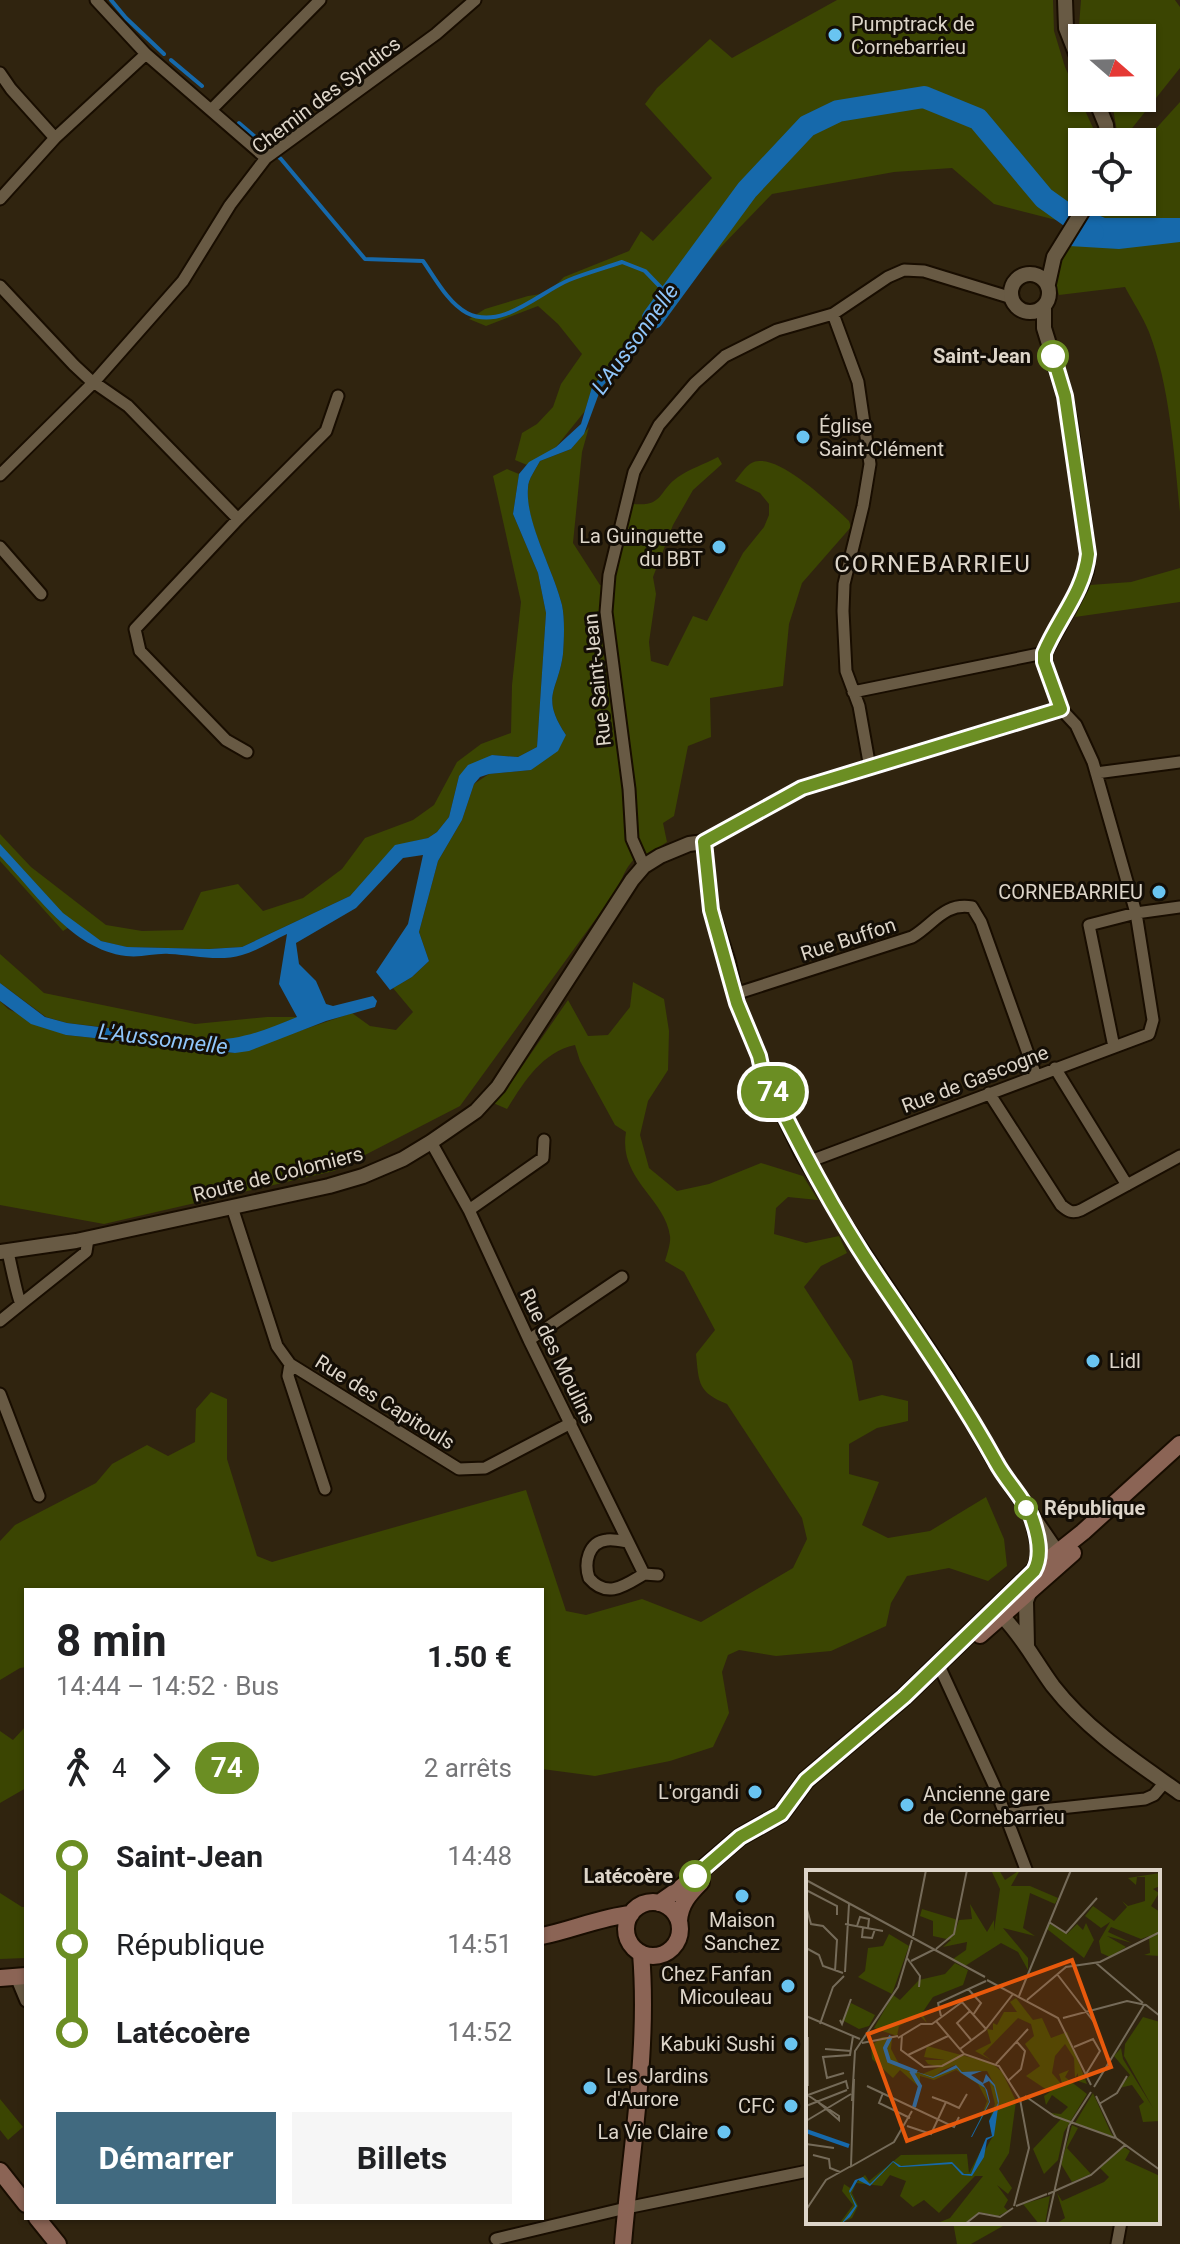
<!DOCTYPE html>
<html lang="fr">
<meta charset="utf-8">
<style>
:root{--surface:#fff;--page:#f6f6f6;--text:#202124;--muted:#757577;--accent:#416a80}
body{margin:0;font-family:Roboto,sans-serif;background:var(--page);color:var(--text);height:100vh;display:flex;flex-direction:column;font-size:30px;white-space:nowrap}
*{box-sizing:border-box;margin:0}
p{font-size:26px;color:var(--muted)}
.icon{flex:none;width:44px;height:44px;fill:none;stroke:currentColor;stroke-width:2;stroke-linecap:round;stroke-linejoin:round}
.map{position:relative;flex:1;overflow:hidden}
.panel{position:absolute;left:24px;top:1588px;width:520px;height:632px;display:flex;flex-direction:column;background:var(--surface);border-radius:0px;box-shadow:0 2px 6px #0004}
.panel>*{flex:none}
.badge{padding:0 16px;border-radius:26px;font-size:28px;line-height:52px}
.needle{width:52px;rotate:110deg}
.controls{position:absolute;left:1068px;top:24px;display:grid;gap:16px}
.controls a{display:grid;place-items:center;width:88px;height:88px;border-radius:0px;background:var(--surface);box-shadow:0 2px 6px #0004;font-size:40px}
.map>.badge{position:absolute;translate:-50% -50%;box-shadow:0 0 0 4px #fff}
.legs{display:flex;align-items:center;gap:12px;height:88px;padding:0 32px;font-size:26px}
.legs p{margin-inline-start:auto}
.overview{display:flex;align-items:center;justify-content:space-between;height:136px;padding:0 32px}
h1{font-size:44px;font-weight:700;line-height:60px}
.cta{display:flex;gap:16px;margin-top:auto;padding:16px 32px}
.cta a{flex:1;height:92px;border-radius:0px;background:var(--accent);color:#fff;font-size:32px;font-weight:700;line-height:92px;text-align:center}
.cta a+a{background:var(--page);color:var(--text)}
ul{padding:0 32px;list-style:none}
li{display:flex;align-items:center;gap:28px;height:88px;font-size:30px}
li i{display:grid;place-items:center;width:12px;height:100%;margin:0 10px;background:currentColor}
li i::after{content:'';width:20px;height:20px;margin:-10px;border:6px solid;border-radius:50%;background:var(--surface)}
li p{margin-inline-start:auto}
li:first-child i{background:linear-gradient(#0000 50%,currentColor 0)}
li:last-child i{background:linear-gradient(currentColor 50%,#0000 0)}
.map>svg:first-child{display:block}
.green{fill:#3b4502}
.water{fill:#1669ab}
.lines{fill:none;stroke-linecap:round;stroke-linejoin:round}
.stream{stroke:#1669ab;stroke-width:4}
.river{stroke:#1669ab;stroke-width:22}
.minor-casing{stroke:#180d00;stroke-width:15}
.tertiary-casing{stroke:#180d00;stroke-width:18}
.secondary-casing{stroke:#180d00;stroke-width:20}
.minor{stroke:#685a44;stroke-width:11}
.tertiary{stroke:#685a44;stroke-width:14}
.secondary{stroke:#8b6455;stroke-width:16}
.line-1-casing{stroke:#fff;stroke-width:18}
.line-1{stroke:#6b8e23;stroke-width:12}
.poi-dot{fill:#69c4f1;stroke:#140e06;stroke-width:3}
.stop-1-dot{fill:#fff;stroke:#6b8e23;stroke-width:4}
.labels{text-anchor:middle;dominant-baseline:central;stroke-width:6;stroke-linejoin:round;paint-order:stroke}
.poi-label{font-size:20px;fill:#ddd5c9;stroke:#140e06;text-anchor:end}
.street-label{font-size:20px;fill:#ddd5c9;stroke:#140e06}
.stop-label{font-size:20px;font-weight:bold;fill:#ddd5c9;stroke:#140e06;text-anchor:end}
.water-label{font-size:22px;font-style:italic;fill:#90c6fb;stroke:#140e06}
.quarter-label{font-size:24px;letter-spacing:2px;fill:#ddd5c9;stroke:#140e06}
.inset-river{fill:none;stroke:#1669ab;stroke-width:4}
.inset-road{fill:none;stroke:#756b59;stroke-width:2}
.view{fill:#e8590c;fill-opacity:0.15;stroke:#e8590c;stroke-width:4}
.inset-edge{fill:none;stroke:#ddd5c9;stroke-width:4}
</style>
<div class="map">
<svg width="1180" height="2244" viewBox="0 0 1180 2244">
<rect width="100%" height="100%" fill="#30240f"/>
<path class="green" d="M837 0H1053L1054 31 1065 67 1094 130 1095 142H1082V194L1064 222 994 204 952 168 894 172 772 194 717 251 677 300 670 294 592 387 585 411 556 447 527 465 515 460 522 433 537 424 553 407 561 384 582 354 558 324 538 306 486 326 469 319 485 309 528 296 548 293 564 277 629 251 641 231 653 241 712 178 645 104 657 88 710 39 732 58Z
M1081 0H1175L1180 7V68L1121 142H1119L1113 109 1108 98H1142V38H1083L1079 26Z
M1180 102V512C1174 455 1170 386 1149 332 1143 317 1133 302 1125 287L1059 295 1054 279 1058 265 1096 202H1142V144Z
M589 427 582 452 573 543 600 585 615 587V575L633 504C664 507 658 491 678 477 689 469 705 464 718 457L722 464 693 490 673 525 653 577 656 594 649 642 651 661 668 666 693 616 707 621 743 553 764 527 769 515V504L760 493 735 481C742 473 748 461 759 461 784 459 831 504 849 521L851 527 802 583 789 624 783 686 710 698 711 737 688 746 674 816 663 823 667 842 647 855 642 852C622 868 625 878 611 898L460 1106 334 1171 104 1224 0 1205V1001L8 1009 66 1035 235 1053 352 1013 370 1026 396 1030 413 1012 393 988 412 977 429 961 419 932 438 861 462 820 474 784 489 774 531 770 566 735C540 696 558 692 563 654 564 640 565 619 562 605 554 571 524 521 528 488 528 479 536 469 540 461L571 449Z
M507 469 519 474 513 514 538 573 546 613 537 747 518 757 492 755 459 776 449 817 437 832 428 838 395 846 350 896 242 947 209 949 126 947 101 941 74 924 63 931 0 861V834L31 867 106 925 142 931 183 930 201 892 238 884 263 911 303 898 342 869 365 838 413 820 434 805 457 762 481 744 511 733 512 685 521 602 493 476Z
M1180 568V602L1075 617 1090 585 1131 582Z
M0 954 44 993 195 1024 267 1017H297L255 1035 227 1041 67 1023 46 1017 0 983Z
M633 982 664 999 669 1031 668 1070 648 1101 640 1135 649 1168 677 1191 709 1184 761 1163 803 1176 818 1200 788 1197 776 1208 774 1234 806 1243 839 1236 847 1253 821 1266 804 1287 852 1361 859 1401 882 1395 908 1401V1421L877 1428 849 1444V1474L879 1482 862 1525 888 1538 930 1531 986 1497 1004 1539 1007 1566 988 1581 949 1568 907 1576 891 1603 886 1626 831 1651 776 1656 739 1650 728 1655 722 1672 729 1713 713 1747 670 1761 595 1776 542 1769V1590H26V1667L20 1668 0 1680V1541L15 1525 96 1483 112 1464 147 1445 168 1456 195 1442 196 1409 211 1392 227 1399V1459L257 1556 272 1562 526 1490 566 1611 586 1615 642 1599 701 1622 793 1568 807 1539 802 1518 727 1404C698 1392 699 1384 696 1354L715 1330 684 1272 665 1261C667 1254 671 1243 670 1236 665 1198 618 1179 626 1132L615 1125 580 1061 575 1045C542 1052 524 1082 507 1109L491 1102 503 1094 568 1000 588 1036 608 1035 630 1007Z
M26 1726V1788L0 1803V1731L13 1740Z
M0 1893 22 1907H26V1958L0 1959Z
M0 2099 23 2127 8 2140 0 2130Z
M953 2222H1010L971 2244H957Z"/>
<path class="water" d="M1089 211 1105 218H1180V242L1119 249 1069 246Z
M669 293 677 300 601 388 584 434 571 449 540 461C536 469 528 479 528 488 525 522 554 571 562 605 565 619 564 640 563 654 558 692 540 696 566 735L558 751 531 770 489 774 480 777 474 784 462 820 438 861 419 932 429 961 412 977 390 990 376 972 408 924 423 855 403 858 356 908 296 943 299 964 316 981 326 1004 333 1006 373 996 377 1001 375 1007 326 1021 249 1051 235 1053 66 1035 31 1024 0 1001V983L45 1017 67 1023 204 1040C239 1041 266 1030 297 1017L279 984 287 934C272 941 257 951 242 955 219 962 193 955 169 954 155 953 141 958 126 956 71 949 36 893 0 856V844L63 913 101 941 127 947 209 949 242 947 350 896 395 845 428 838 437 832 449 817 459 776 468 765 492 755 518 757 537 747 546 613 538 573 513 514 519 474 529 462 556 447 581 424 592 387Z"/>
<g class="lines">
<path class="stream" d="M111 0 126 18 164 54
M171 60 202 86
M239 123 281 159 365 259 423 261C435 278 448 303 467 313 502 331 540 292 569 280 586 273 605 268 622 262L645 271 670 297"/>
<path class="river" d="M653 318 747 190 807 126 838 111 924 97 978 119 1044 198 1093 233"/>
<g class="minor-casing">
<path id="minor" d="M96 0 146 54 266 158
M0 73 11 89 55 138
M211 110 320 0
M0 199 55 138 146 54
M0 286 74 365 89 379 128 406 238 519 326 431 338 396
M833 314 858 382 870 464 863 506 844 584 843 611 846 671 859 706 870 768
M0 475 94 382 183 281 230 205 266 158 436 34 475 0
M238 519 135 629 140 651 226 740 247 752
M0 547 41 594
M853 692 1044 653
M1096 773 1180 762
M644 866 632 839 629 789 606 612 609 575 634 472 659 425 695 383 725 356 777 330 833 314 888 277 904 270 924 271 1012 298
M735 994 912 937C933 925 944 902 972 907L981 922 1036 1076
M1114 1047 1089 925 1136 913 1180 907
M1055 1068 1127 1185
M989 1093 1061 1205C1068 1211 1072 1214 1081 1210L1180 1156
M431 1142 469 1210 529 1340 644 1574 658 1575
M808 1162 1149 1034 1153 1020 1136 913 1093 762 1076 725 1061 709
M232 1207 277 1346 290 1364 459 1469 485 1468 571 1423
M469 1210 543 1158 544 1140
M8 1252C10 1261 18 1300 21 1304L86 1252 88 1239
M0 1321 21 1304
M529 1340 622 1277
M290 1364 288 1376 325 1489
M0 1394 39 1496
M628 1542C622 1541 613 1539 607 1540 588 1542 584 1563 589 1578 607 1599 624 1586 644 1574
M941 1670 994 1785 1027 1872
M1005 1814 1145 1799 1154 1795 1165 1782
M16 1977 26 2001
M496 2239 626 2208 808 2171
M1117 2244 1121 2222"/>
</g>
<g class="tertiary-casing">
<path id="tertiary" d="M1065 0 1066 28 1082 69
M1095 98 1106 125 1108 142
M1011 293a19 19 0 1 1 38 0a19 19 0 1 1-38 0Z
M1048 284 1054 257 1088 202
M704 842 711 910 728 962 737 1003 759 1056 762 1070 802 1153 848 1230 948 1379 996 1463 1057 1552 1054 1563
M0 1252 76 1241 329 1186 363 1176 403 1159 431 1142 476 1111 498 1087 632 880 644 866 660 856 689 844 704 842 802 788 1061 709 1044 662V653L1080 587 1086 571 1088 554 1070 423 1064 393 1044 328V307
M1034 1525 1040 1553 1034 1571
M1006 1607 1002 1616C1023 1637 1036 1663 1053 1686 1088 1731 1135 1761 1180 1793
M1027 1646 1026 1601 1030 1591"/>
</g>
<g class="secondary-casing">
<path id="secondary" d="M980 1635 1073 1553
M626 1929a27 27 0 1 1 54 0a27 27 0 1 1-54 0Z
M659 1903 679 1889 740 1837 781 1814 806 1780 904 1697 1034 1571 1083 1532 1180 1444
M679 1921C680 1904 689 1894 701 1882
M542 1936C572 1930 601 1917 631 1914
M0 1978 26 1976
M0 2171 26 2204
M37 2218 58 2244
M623 2244C631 2148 649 2050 641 1953"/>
</g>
<use href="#minor" class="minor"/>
<use href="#tertiary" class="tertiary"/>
<use href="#secondary" class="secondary"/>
</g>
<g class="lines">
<g class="line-1-casing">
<path id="line-1" d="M695 1876 740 1837 781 1814 806 1780 904 1697 1034 1571C1043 1555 1038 1535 1032 1518 1024 1498 1006 1481 996 1462 961 1399 921 1341 881 1282 835 1215 798 1143 762 1070L759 1056 737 1003 711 910 704 842 802 788 1061 709 1044 662V653C1058 619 1084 592 1088 554L1065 396 1053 356"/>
</g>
<use href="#line-1" class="line-1"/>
</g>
<g class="poi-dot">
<circle cx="835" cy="35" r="8"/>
<circle cx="803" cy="437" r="8"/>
<circle cx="719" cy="547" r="8"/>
<circle cx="1159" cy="892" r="8"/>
<circle cx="1093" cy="1361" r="8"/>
<circle cx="755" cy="1792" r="8"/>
<circle cx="907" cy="1805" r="8"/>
<circle cx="742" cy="1896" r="8"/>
<circle cx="788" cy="1986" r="8"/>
<circle cx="791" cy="2044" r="8"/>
<circle cx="590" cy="2088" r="8"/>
<circle cx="791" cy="2106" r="8"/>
<circle cx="724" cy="2132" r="8"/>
</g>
<g class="stop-1-dot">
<circle cx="1053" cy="356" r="14"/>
<circle cx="1026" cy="1508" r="10"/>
<circle cx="695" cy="1876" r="14"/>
</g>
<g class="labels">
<g class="poi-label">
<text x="851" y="24" text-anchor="start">Pumptrack de<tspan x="851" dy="23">Cornebarrieu</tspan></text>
<text x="819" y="426" text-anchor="start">Église<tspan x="819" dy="23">Saint-Clément</tspan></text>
<text x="703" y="536">La Guinguette<tspan x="703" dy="23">du BBT</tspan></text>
<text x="1143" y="892">CORNEBARRIEU</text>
<text x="1109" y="1361" text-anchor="start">Lidl</text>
<text x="739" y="1792">L'organdi</text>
<text x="923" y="1794" text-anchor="start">Ancienne gare<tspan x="923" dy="23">de Cornebarrieu</tspan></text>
<text x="742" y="1920" text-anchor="middle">Maison<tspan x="742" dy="23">Sanchez</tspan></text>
<text x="772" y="1974">Chez Fanfan<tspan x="772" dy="23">Micouleau</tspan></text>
<text x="775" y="2044">Kabuki Sushi</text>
<text x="606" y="2076" text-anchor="start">Les Jardins<tspan x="606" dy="23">d'Aurore</tspan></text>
<text x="775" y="2106">CFC</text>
<text x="708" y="2132">La Vie Claire</text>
</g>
<g class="street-label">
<text transform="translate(326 95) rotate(-37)">Chemin des Syndics</text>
<text transform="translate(597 680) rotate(-96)">Rue Saint-Jean</text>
<text transform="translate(848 939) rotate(-18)">Rue Buffon</text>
<text transform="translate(975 1079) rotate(-21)">Rue de Gascogne</text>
<text transform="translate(278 1174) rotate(-14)">Route de Colomiers</text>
<text transform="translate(558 1356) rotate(64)">Rue des Moulins</text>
<text transform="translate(385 1402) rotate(32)">Rue des Capitouls</text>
</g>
<g class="stop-label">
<text x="1031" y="356">Saint-Jean</text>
<text x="1044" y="1508" text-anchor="start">République</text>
<text x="673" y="1876">Latécoère</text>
</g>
<g class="water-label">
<text transform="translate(635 339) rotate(-54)">L'Aussonnelle</text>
<text transform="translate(163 1039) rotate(7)">L'Aussonnelle</text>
</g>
<g class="quarter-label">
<text x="933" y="564">CORNEBARRIEU</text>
</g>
</g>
<g transform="translate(806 1870)">
<rect width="354" height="354" fill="#30240f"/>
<path d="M185 0H193L199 10 214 0 205 16H224L252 28 249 34 224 23 217 58 229 66 197 58 222 88V100L212 82 195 73 159 96 147 89 160 80 161 72 137 77 145 70 127 66V51L114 46 116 39 152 50 146 70 153 50 166 49 164 34 181 62 188 50V61L194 19ZM354 3V16L347 19 353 23 345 36 354 42V86L338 85 344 83 343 66 335 69 305 57 302 62 326 73 301 66 320 77 304 87 295 83 293 71 304 52 295 58 279 46 287 36 308 51 321 37 316 31 322 36 339 31V7H331L330 15 322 8ZM243 53 261 64 271 54 277 60 280 53 288 70 278 88 241 59ZM83 64 103 76 86 124 52 107 59 101 62 78 77 76ZM149 93 162 100 157 115 127 127 116 143 121 153 113 145 93 156 91 166 68 158 87 125 94 130 113 110 139 104ZM210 128 227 150 236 148 245 168 261 162 281 214 272 211V203L269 208 268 188 259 174 249 186 246 203 257 216 253 204 263 200 259 207 281 224 258 262 252 290 238 304 227 279 255 249 244 243 255 244 262 237 246 225 240 235 238 226 244 222 220 206 234 196 219 174 228 166 225 154 212 148 177 184 185 190 169 181 185 173 181 159 187 160V153L191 155 198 142H211L204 132ZM45 133 69 145 63 156 53 159 36 150ZM337 147 354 152V251L337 252 333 236 338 232 326 215 313 218 324 205 308 186 315 178 317 189 347 238 318 186 319 174ZM76 167H86L85 179 93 194 116 204 134 197 122 194 119 190H139L118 187 121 176 186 193 196 202 210 231 203 283 193 299 206 318 202 324 191 315 202 330 198 337 202 341 192 346 173 342 158 354H129L144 348 177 306H169L133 343 118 330 107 337 94 326 100 311 84 305 76 316 50 313 46 323 52 336 46 348 33 354 47 335 36 321 38 314 44 318 59 305 63 311 95 285 161 284 163 303 178 275 164 307 188 264 189 241 183 251 189 234 183 210 188 214 181 201 156 202 149 195 137 200 128 207 151 197 156 204H162L179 218 183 234 172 256 181 231 172 214 150 200 128 210 114 206V218L94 200 87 208 66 189 65 176ZM287 223 305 263 308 267 269 253ZM266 255 272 258 261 278 285 304 266 312 255 294ZM318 277 324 281 319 290 354 306V354H250L259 348 251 323 256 331 298 312 303 307 294 298ZM244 326 239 354H233L217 334Z" fill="#3b4502"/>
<path d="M150 195 156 202 176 201 165 205 177 213 180 204 189 215 193 231 188 266 181 270 178 287 166 306 156 305 146 294 98 297H93L87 292 64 316 52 310 44 323 51 336 44 347 35 354 49 336 43 321 49 310 57 307 64 314 87 291 95 296 146 292 158 304H165L180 268 186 266 183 251 192 233 188 216 183 211 177 214 181 220 184 232 166 267H165L183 232 179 218 155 203 151 198 127 208 105 200 127 207Z" fill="#1669ab"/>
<path class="inset-river" d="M85 166 79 178 83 191 111 202M105 201 114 216 108 237M0 261 43 276"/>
<path class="inset-road" d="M297 0H336M0 10 179 107M0 20 31 36V45M0 36 5 54 17 56 31 70 29 101M243 52 260 63 291 28M39 54 77 61M51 56 54 47 63 49 62 58M57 57 56 67 66 68 69 59M107 66 120 0M0 78 13 85 17 96 37 103M130 79 148 64 161 0M101 88 114 106 113 117M105 91 127 80M290 93 337 133M39 102 43 34M251 104 288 152M181 110 252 148 285 215M162 119 175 133 167 145M213 126 265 0M221 130 260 97 294 92 354 62M164 141 151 153 166 171M0 146 54 169M135 146 132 133 180 111M257 148 321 131 340 135 354 146M34 150 36 154 45 129M130 151 158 184 193 196 214 229 223 278 208 336M14 154 27 117 38 106M96 165 95 180 118 197 136 196 158 184M92 168 115 154H126L156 132 180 159M56 173 92 166M268 177 287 169 294 181 280 204M19 179 45 181M154 179 179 160 207 124M102 185 142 166M190 194 222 159M38 203 21 208 17 187 44 185 47 166M203 210 215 199 219 181 211 172M2 216V167M61 216 148 257 153 247M288 217 338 135M77 223 73 233 104 248M0 224 33 246V250L12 232M2 225 40 211 42 219M219 226 248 246 309 268M290 226 310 268 354 300M46 231 49 181 92 117 106 70M140 232 153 238 161 224M293 234 311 223 321 206M0 236 41 220M0 251 45 224M101 256 125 264 140 232 126 227M0 274 28 278 14 276M7 285 23 289 24 298 34 302M44 297 88 272 106 241M242 324 285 305 319 275M210 336 241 324M0 340 20 310 45 296 48 209M159 354 173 343 194 347 207 338M241 354 263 256 285 222"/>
<path class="view" d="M266 90 305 197 101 271 62 164Z"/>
<rect width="354" height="354" class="inset-edge"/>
</g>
</svg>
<div class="controls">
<a><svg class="needle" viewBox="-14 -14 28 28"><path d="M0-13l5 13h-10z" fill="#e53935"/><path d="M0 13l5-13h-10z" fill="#757577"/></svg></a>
<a><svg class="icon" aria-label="locate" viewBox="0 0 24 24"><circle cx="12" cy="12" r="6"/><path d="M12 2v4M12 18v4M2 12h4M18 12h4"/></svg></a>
</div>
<b class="badge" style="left:773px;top:1092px;background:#6b8e23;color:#fff">74</b>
<section class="panel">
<div class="overview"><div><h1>8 min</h1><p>14:44 – 14:52 · Bus</p></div><b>1.50 €</b></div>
<div class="legs"><svg class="icon" aria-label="walk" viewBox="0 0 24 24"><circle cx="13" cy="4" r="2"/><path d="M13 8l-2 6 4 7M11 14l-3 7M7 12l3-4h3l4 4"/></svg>4<svg class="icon" aria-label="forward" viewBox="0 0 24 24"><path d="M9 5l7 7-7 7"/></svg><b class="badge" style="background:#6b8e23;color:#fff">74</b><p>2 arrêts</p></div>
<ul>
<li><i style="color:#6b8e23"></i><b>Saint-Jean</b><p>14:48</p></li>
<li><i style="color:#6b8e23"></i><span>République</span><p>14:51</p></li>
<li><i style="color:#6b8e23"></i><b>Latécoère</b><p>14:52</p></li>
</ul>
<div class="cta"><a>Démarrer</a><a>Billets</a></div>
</section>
</div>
